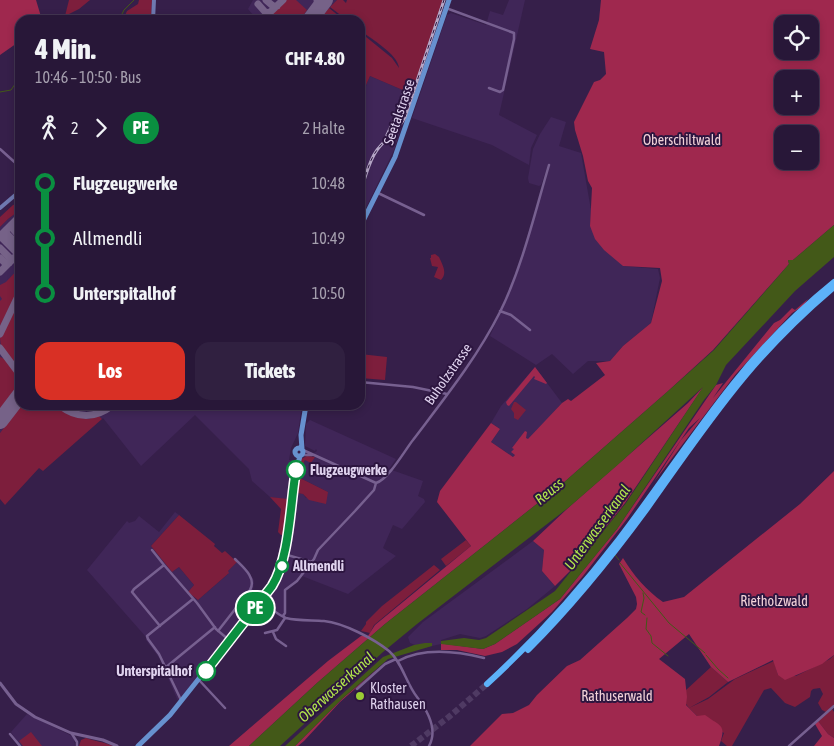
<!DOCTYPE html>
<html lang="de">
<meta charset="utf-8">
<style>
:root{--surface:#281738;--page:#302040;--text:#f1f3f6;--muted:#a59fae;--line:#443653;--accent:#d93025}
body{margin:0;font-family:"Asap Condensed",sans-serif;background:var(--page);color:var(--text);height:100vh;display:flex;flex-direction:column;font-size:19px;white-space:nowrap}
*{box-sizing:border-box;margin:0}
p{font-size:16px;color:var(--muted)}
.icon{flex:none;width:28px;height:28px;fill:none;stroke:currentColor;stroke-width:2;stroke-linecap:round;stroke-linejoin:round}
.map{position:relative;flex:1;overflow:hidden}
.details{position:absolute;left:15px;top:15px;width:350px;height:395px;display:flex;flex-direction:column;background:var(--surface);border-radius:15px;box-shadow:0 2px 8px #0003,0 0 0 1px var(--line)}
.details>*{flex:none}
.badge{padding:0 10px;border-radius:16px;font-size:18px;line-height:32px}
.tools{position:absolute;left:774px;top:15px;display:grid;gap:10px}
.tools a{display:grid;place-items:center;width:45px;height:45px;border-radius:10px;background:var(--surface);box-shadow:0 2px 8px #0003,0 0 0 1px var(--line);font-size:25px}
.map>.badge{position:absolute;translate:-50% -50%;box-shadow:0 0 0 2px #fff}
.legs{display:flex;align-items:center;gap:8px;height:55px;padding:0 20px;font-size:16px}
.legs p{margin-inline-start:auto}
.summary{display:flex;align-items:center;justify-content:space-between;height:85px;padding:0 20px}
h1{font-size:28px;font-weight:800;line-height:38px}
.action{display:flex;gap:10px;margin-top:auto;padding:10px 20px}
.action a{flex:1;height:58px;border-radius:15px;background:var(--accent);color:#fff;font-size:20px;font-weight:800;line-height:58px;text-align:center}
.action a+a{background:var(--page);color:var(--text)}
ul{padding:0 20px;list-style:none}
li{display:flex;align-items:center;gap:18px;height:55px;font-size:19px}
li i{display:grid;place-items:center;width:8px;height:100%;margin:0 6px;background:currentColor}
li i::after{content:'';width:12px;height:12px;margin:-6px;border:4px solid;border-radius:50%;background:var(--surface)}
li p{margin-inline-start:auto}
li:first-child i{background:linear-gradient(#0000 50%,currentColor 0)}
li:last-child i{background:linear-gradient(currentColor 50%,#0000 0)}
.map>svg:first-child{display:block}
.built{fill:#402658}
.green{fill:#7d1e3c}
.forest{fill:#9f284e;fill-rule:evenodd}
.water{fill:#435918}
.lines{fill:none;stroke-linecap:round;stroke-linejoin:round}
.stream{stroke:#435918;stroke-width:1}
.taxiway{stroke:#766288;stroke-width:7}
.runway{stroke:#766288;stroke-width:16}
.motorway-tunnel{stroke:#4f3a63;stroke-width:6;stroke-dasharray:6 3;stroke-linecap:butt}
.minor{stroke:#776090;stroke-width:2.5}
.tertiary{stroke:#776090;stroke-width:3}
.secondary{stroke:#6f79b0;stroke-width:4}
.primary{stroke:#6791cf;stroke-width:5}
.motorway{stroke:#5db2f9;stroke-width:6}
.rail-casing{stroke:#b5a6c6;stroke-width:3}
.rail{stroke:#2c153f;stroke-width:1;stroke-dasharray:4;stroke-linecap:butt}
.line-1-casing{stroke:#fff;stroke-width:11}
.line-1{stroke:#0a8f40;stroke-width:8}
.stop-1-dot{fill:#fff;stroke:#0a8f40;stroke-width:2.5}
.poi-dot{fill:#9acb34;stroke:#2c153f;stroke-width:2}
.labels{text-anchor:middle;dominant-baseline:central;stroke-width:4;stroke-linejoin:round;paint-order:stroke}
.street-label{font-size:14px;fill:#dfd2ee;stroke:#2c153f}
.park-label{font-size:14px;fill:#f3d2d8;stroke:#2c153f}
.stop-label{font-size:14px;font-weight:bold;fill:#dfd2ee;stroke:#2c153f;text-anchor:start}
.poi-label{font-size:14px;fill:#dfd2ee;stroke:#2c153f;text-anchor:start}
.water-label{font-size:15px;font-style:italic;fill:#b1e54c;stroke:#2c153f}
</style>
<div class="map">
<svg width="834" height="746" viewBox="0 0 834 746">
<rect width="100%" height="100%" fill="#361f4a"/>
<path class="built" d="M253 0H337L319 20H257L248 9Z
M509 0H525L499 115 537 135 531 148 529 165 492 145 412 118 447 15 451 13 486 25 490 11 503 15Z
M370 76 412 94 394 150 360 220V99Z
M551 117 566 122 559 146 581 153 591 210 590 226 623 266 658 269 660 278 651 323 623 346 610 361H588L573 374 552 354 536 365 490 336 515 280 550 165H548L541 185 539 186 529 183 528 178 533 149 540 134Z
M20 210V405H21L0 433V227L8 219Z
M535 367 562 403 513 457 491 442 500 429 491 423 501 406Z
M55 405H63L73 411 78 405H81L86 409V414L97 411 93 405H302L298 433 291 448 289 460H293L289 500 270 497 252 481 249 469 195 415 141 466 103 418 102 419 99 416 88 419 76 417 66 413Z
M310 420 396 459 389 469 423 481 418 496 424 499 425 502 402 529 393 525 383 548 396 556 348 594 302 576 311 565 317 566V564L315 563V560L310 561 287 553 294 499 297 493 303 494 306 498 328 492 298 477 300 470 305 460 313 459 315 457 314 453 317 451 316 449 315 451 305 446 306 424Z
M175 512 179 515 151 546 172 572 179 567 194 585 189 591 196 599 198 600 228 574V571L237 562 252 577 254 581 253 591 261 597 178 701 160 659 146 640V637L87 570 127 521 129 523 135 521 139 516 159 532Z
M533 541 544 550 542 571 555 586 527 609 486 636 480 638 460 634 441 640V644L423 648 410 643 408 637 423 622Z
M284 554 311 563 297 581 285 590V613L283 616 261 599 272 586Z
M27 714 70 735 74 738 75 746H20L11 732Z"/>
<path class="green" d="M69 0H90L79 9 65 16Z
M139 0H152L151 20H123L127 11 138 4Z
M286 0H296L307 10 300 20H265Z
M337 0H343L346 3 347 0H443L412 94 370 76 360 99V32L392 58 399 68C398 54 371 39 360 30V20H347L330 7Z
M329 8 344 20H319Z
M17 204 20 205V210L8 219 0 227V217L13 205Z
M435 254 439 257C442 264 448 273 441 280L434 277 438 267 432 266 430 258H431V255Z
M20 267V287L0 326V301L2 299 0 296V285L6 282Z
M20 296V371L1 346 0 338Z
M360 354 387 357 385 380 360 378Z
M0 357C6 359 8 363 12 367 24 385 11 395 0 409Z
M514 402H516L526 410 518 420 514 418V413L511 409Z
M21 405H55L66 413 76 417 88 419 99 416 102 419 43 471 39 468 5 505 0 499V433Z
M307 456 315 457 311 463 305 460 300 470 298 477 328 492 326 504 309 500 303 494 297 493 294 499 301 459Z
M292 470 284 535H281L278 532 281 509 270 497 288 499Z
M179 515 215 544 214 546 222 553 225 551 237 562 228 571 229 573 198 600 188 592 194 585 179 567 172 572 151 546Z
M466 540 471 546 446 566 441 559Z
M434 565 440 570 374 625 370 633 361 631 366 624V622L382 606Z
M834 655V705L826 712 822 710 818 703 823 694 820 688 813 689 811 691 810 697 795 707 785 703 771 688 764 690 732 746H727L721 741 724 733 697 716 689 708 708 699 735 679 774 661 778 675 796 676 830 659Z
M711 667 728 682 709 697 689 708 686 704V690Z
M832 709 834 712V738L828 734 818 721Z
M31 732 42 746H23L19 741Z
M86 738C94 741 104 742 113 746H79L81 740Z"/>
<path class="forest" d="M0 0H36L42 20H20V41L0 55Z
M601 0H834V225L793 260H788L789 264 713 350 667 392 562 484 385 624 317 683 249 746H229L328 661 361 636H368L375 625 471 546 437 502 440 491 491 423 500 429 491 442 513 457 515 455 511 452 514 449 512 448 525 431 527 432 526 438 528 439 562 403 568 399 571 401 605 375 596 363 610 361 623 346 651 323 662 281 660 268 623 266 604 250 595 239 590 226 592 188 588 181 583 156 575 130 574 122 594 82 600 80 606 74 604 52 590 49 599 20ZM782 24H810V51H782ZM782 79H810V106H782ZM782 134H810V161H782Z
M808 299 803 306 792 313 735 375 654 482 681 440 700 418 689 428 627 519 583 576 552 612 517 644 502 652 485 656 457 650H441V644H445L483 649 495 644 560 599 617 529 716 385 723 383 713 398 774 323 780 320 792 308 795 310Z
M535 367 547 383 546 384 534 379 535 377 534 376 509 406 507 405 506 402Z
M704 386 625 503 577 564 555 586 542 571 544 550 533 541 568 508 688 403Z
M834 471V655L822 664 785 680 778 675 773 660 728 682 711 667 689 634 659 659 685 679 687 697 686 705 697 716 705 715C721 727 727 724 719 746H470L502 714 513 713 529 705 537 695 567 666 580 660 627 618 636 609 637 604 636 597 619 564 623 558C634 576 646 590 663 602L684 597 800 504Z
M386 662 340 702 304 741 298 746H295L343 698Z
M818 721 828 734 834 738V746H814L822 736 815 724Z"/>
<path class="water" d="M834 225V257L795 291 726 365 716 385 704 400 617 529 560 599 495 644 483 649 441 644V641L464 638 479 640 486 638 555 591 626 503 703 387 621 462 568 508 417 624 383 652 280 746H249L317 683 385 624 562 484 667 392 714 350 789 264 788 260H793Z
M425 643H432V646L388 659 343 698 295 746H285L383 657 414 645Z"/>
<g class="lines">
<path class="stream" d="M119 20 124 10 134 0
M0 92 11 90 20 77
M615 555 619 560
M620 563 669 623 705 653
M643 593 644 598 641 612 645 615
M647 618 646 629 651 636 652 643 668 656
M706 655 718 669 728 678"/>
<path class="taxiway" d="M266 0 273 6H277
M258 4 266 13 270 12
M316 12 318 6 317 0
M262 20 283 0
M11 225V227L20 237
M7 229 6 233 20 247
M2 234 1 237 16 252 20 253
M0 236 20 216
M0 248 10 258 14 259
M0 258 5 263H9
M0 272 20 252
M0 334 20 292
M0 348 20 375
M59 405C77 419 95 419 113 405"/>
<path class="runway" d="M310 20 325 0
M0 421 20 395"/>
<path class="motorway-tunnel" d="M411 746 450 716 487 684"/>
<path class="minor" d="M446 8 514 33V39L503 90 500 92 489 88
M0 149 20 167
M378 193 424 215
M500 311 511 315 530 330
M360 382 413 387 447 394
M303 450 376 483
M302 455H312
M152 550 164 565
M284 554 339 570
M235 559C243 567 257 578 250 590 259 598 275 614 286 618 298 621 312 620 324 621 344 623 374 639 389 651 402 662 406 683 417 697 427 710 438 730 429 746
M283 616 285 613V590L297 581 314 559 318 550 355 511 374 490 376 483C388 480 405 450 413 440 444 399 477 358 500 312 522 268 535 212 549 165
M160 626 132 592 134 589 164 565 197 603 216 629 229 640
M218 631 250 590
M273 632 276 639 286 646
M265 633 277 630 285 618
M398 661C424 647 456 651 484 658
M165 668 215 627
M199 680 225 708
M357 689 385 664 396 659
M181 700 159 654 148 639 147 636 193 599
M10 734 20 746
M72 734 77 742V746
M789 746 834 706"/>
<path class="tertiary" d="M0 683 16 704 35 717 71 733 103 740 117 746"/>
<path class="secondary" d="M153 20 154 0
M0 208 20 191"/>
<path class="primary" d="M360 227 395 157 449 0
M295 452a4 4 0 1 1 8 0a4 4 0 1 1-8 0Z
M302 449 301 435 306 405
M138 746 170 715 274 584 283 561 297 467 300 456"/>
<path class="motorway" d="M528 650C571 607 610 559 646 510 678 465 709 419 745 376 772 344 802 314 834 287
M487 684C535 640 579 591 619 539 658 488 693 434 733 384 763 346 797 312 834 282"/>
<g class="rail-casing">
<path id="rail" d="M403 94 405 91
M387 135 396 116
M360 191C366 178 368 162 377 150 386 138 398 131 405 117L444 0"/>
</g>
<use href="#rail" class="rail"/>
</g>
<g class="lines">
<g class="line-1-casing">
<path id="line-1" d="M206 671 272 586C290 557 290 504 296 470"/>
</g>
<use href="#line-1" class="line-1"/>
</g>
<g class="stop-1-dot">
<circle cx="296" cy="470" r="9"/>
<circle cx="282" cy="566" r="6"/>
<circle cx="206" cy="671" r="9"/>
</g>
<circle class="poi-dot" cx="360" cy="696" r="5"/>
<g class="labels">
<g class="street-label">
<text transform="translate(399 112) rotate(-71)">Seetalstrasse</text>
<text transform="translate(448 374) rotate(-55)">Buholzstrasse</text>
</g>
<g class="park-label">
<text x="682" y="140">Oberschiltwald</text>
<text x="774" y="601">Rietholzwald</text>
<text x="617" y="696">Rathuserwald</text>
</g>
<g class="stop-label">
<text x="310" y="470">Flugzeugwerke</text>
<text x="293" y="566">Allmendli</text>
<text x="192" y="671" text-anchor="end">Unterspitalhof</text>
</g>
<g class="poi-label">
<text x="370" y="688">Kloster<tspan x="370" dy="16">Rathausen</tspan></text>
</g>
<g class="water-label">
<text transform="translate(549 491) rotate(-39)">Reuss</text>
<text transform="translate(597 527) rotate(-54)">Unterwasserkanal</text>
<text transform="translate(336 687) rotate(-42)">Oberwasserkanal</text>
</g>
</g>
</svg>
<div class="tools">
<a><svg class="icon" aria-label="locate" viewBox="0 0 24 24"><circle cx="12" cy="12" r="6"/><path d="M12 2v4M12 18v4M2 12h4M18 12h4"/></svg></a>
<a>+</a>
<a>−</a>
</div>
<b class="badge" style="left:255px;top:608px;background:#0a8f40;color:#fff">PE</b>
<section class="details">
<div class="summary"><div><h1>4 Min.</h1><p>10:46 – 10:50 · Bus</p></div><b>CHF 4.80</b></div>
<div class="legs"><svg class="icon" aria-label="walk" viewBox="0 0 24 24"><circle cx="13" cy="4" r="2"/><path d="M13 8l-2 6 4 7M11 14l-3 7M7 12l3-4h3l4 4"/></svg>2<svg class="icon" aria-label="forward" viewBox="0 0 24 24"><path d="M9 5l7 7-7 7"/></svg><b class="badge" style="background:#0a8f40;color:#fff">PE</b><p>2 Halte</p></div>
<ul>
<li><i style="color:#0a8f40"></i><b>Flugzeugwerke</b><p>10:48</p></li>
<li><i style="color:#0a8f40"></i><span>Allmendli</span><p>10:49</p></li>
<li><i style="color:#0a8f40"></i><b>Unterspitalhof</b><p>10:50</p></li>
</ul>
<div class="action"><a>Los</a><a>Tickets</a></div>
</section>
</div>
